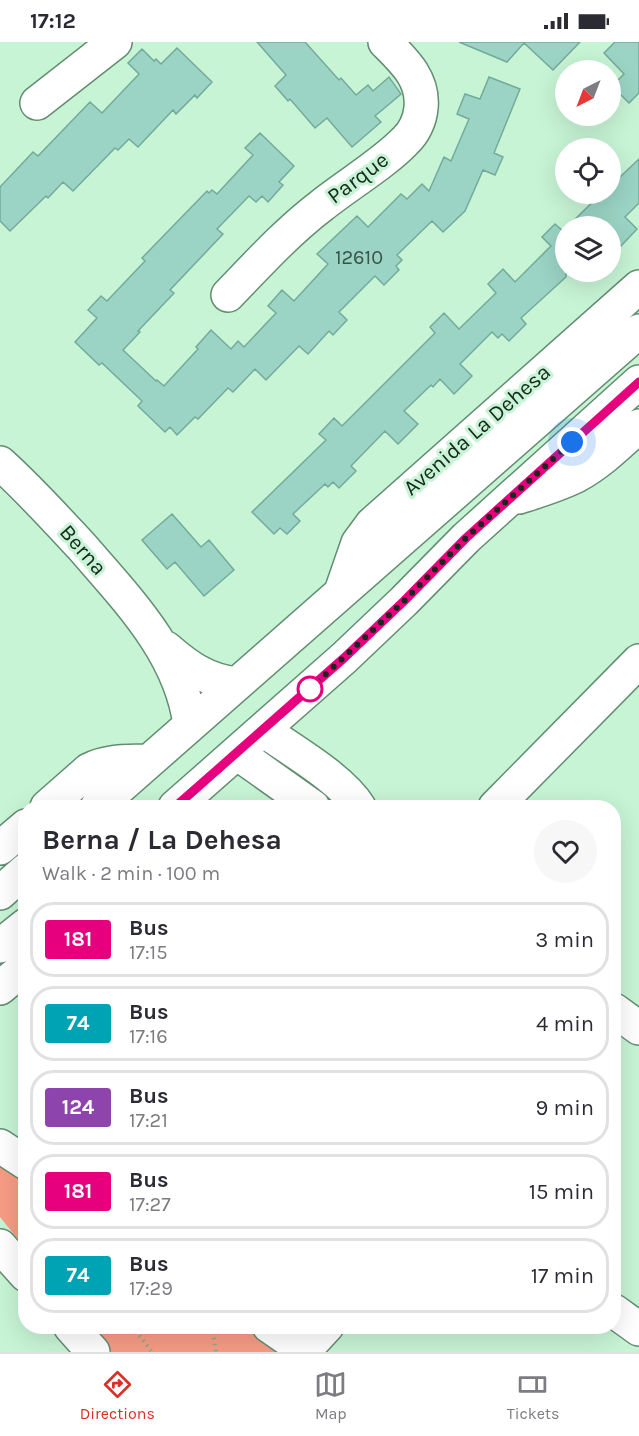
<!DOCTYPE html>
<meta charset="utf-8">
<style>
:root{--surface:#fff;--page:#f7f7f7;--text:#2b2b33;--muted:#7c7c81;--line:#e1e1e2;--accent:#d93025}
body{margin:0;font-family:Karla,sans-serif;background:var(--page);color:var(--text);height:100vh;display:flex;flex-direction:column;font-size:22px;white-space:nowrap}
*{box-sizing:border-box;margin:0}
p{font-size:20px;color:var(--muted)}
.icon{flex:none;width:33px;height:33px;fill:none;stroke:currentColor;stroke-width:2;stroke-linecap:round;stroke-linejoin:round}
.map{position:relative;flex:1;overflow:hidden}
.details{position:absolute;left:18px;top:758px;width:603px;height:534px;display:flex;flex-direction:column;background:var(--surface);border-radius:24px;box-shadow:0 6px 24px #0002}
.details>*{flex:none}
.badge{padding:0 12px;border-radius:4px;font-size:21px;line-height:39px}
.needle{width:39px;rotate:222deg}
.controls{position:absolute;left:555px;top:18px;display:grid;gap:12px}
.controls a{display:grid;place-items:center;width:66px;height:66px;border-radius:50%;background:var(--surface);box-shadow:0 6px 24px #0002;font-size:30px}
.you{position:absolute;width:30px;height:30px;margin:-15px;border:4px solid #fff;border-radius:50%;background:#1a73e8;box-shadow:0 0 0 9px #1a73e833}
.map>.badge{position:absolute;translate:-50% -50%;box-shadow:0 0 0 3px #fff}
.round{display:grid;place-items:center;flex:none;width:63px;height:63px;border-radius:32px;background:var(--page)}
.summary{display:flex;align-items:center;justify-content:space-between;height:102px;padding:0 24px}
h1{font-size:28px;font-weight:700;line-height:45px}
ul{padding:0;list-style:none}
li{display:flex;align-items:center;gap:18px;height:75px;margin:0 12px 9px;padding:0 12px;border:3px solid var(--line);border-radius:24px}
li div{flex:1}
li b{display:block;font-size:22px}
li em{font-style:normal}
li .badge{min-width:66px;font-weight:700;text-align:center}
.status{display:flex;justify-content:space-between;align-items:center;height:42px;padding:0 30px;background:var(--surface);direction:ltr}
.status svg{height:16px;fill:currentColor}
.tabs{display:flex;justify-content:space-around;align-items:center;height:84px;border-top:2px solid var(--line);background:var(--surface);font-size:16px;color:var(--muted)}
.tabs a{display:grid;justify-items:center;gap:3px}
.tabs .active{color:var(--accent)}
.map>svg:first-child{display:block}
.green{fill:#f79c85}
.building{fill:#9bd4c4;stroke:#73ab9b;stroke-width:1.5}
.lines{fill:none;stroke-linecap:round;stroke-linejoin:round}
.minor-casing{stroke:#638d71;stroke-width:36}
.path{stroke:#88ab93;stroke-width:4;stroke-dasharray:1.5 4.5;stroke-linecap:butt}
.minor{stroke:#fff;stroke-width:33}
.line-casing{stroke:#fff;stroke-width:14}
.line{stroke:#e6007e;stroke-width:9}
.walk{stroke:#17281d;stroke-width:6;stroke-dasharray:0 10.8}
.stop-dot{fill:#fff;stroke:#e6007e;stroke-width:3}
.labels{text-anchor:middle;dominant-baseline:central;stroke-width:6;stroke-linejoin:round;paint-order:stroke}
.number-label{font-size:20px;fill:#385347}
.street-label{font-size:22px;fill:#17281d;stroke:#c7f4d5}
</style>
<div class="status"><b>17:12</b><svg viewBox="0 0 49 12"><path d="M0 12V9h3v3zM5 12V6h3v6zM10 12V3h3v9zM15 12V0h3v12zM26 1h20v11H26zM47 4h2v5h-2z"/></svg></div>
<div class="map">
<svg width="639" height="1310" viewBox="0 0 639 1310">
<rect width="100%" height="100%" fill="#c7f4d5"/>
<path class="green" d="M0 1124 25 1140V1206L0 1175Z
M90 1284H247L283 1307 280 1310H111Z"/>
<path class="building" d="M257 0H305L339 38 341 36 356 53 368 43 373 49 389 35 401 52 375 74 381 80 352 105 327 76 315 86 290 57 288 59 275 44 286 33Z
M459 0H580L553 28 524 1 507 20Z
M615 0H639V51L629 61 612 44 624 32 604 11Z
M177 6 212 40 197 56 195 53 176 72 173 68 138 105 129 97 118 108 115 106 73 149 63 140 48 156 46 154 10 189 0 179V145L33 110 38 114 90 60 102 71 139 32 128 21 142 7 154 19 156 17 161 22Z
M489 35 520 47 494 111 503 115 495 133 483 128 465 169 443 190 432 179 397 213 402 218 396 224 399 228 384 243 375 234 339 270 347 278 333 293 329 289 308 312 299 304 266 338 255 327 233 350 228 346 198 377 195 375 177 393 170 385 165 390 138 364 142 359 102 321 99 323 75 300 97 276 88 268 101 254 107 259 145 219 142 216 207 149 209 151 212 148 217 152 253 113 245 106 260 91 294 124 279 140 283 143 268 160 262 154 256 160 249 154 217 187 223 192 170 248 174 251 138 289 140 290 123 308 156 339 157 338 164 344 198 307 196 305 211 288 231 307 238 299 244 305 276 271 268 264 282 248 294 259 328 222 317 212 357 174 368 185 401 152 407 157 422 142 429 149 444 115 451 119 469 77 457 72 465 52 480 57Z
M639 117V161L625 175 637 187 621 204 610 193V184H568L601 152H610V142L619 134 620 135Z
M555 182 564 190 566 189V235L521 276 526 282 509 299 502 292 498 296 492 290 460 322 472 334 454 352 440 337 433 345 431 343 404 369 418 382 398 402 385 389 351 424 356 429 339 446 333 440 328 445 325 442 293 472 300 479 287 492 280 486 274 492 252 470 326 398 319 392 334 376 342 384 435 291 430 285 444 271 459 287 496 251 488 242 503 227 515 240 551 204 542 195Z
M172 472 201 505 209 498 234 528 204 554 175 520 167 527 142 498Z"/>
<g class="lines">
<g class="minor-casing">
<path id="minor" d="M37 61 115 0
M228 253C258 222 287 190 321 164 347 143 383 122 405 99 414 91 420 78 421 66 424 37 404 19 385 0
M0 421C30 448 56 477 83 506 128 558 181 612 190 683
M519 455C538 449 558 443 576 434 600 421 619 402 639 384
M341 550 358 501 372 482 639 245
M166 606C188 625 207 639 237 642
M263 688C291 708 341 736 359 765
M237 711 313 765
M47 765 89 728C108 718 128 720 149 719
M97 765 639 289
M175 765 344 616 404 559 466 496 639 340
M495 765 639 619
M0 806 26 784
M0 851 26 828
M0 904 26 883
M0 946 26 924
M614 968 639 986
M0 1104 26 1121
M0 1204 26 1233
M614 1269 639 1287
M70 1284 93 1310
M269 1284 307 1310
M303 1310 327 1284"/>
</g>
<path class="path" d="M132 1284 152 1310
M212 1284 216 1310"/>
<use href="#minor" class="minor"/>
</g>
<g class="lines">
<g class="line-casing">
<path id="line" d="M175 765 344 616 404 559 466 496 639 340"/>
</g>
<use href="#line" class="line"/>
<path class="walk" d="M310 647 404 559 466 496 572 400"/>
</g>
<circle class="stop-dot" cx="310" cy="647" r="12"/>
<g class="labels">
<g class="number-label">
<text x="359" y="215">12610</text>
</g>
<g class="street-label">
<text transform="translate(358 136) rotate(-37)">Parque</text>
<text transform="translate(477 388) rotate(-41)">Avenida La Dehesa</text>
<text transform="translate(83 508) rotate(49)">Berna</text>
</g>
</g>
</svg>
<div class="controls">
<a><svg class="needle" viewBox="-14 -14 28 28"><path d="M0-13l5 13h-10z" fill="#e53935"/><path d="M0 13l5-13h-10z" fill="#7c7c81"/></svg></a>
<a><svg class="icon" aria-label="locate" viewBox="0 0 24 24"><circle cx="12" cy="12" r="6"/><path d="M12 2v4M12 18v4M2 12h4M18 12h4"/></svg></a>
<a><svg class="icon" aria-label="layers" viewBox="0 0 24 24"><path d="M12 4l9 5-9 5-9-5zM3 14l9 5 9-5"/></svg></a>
</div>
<div class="you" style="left:572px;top:400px"></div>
<section class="details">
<div class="summary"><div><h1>Berna / La Dehesa</h1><p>Walk · 2 min · 100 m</p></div><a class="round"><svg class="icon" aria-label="heart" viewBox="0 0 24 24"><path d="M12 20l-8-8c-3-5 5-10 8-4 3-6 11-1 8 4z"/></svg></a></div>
<ul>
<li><span class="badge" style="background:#e6007e;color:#fff">181</span><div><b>Bus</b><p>17:15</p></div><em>3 min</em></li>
<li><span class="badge" style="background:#00a3b4;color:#fff">74</span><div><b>Bus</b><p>17:16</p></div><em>4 min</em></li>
<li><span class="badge" style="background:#8e44ad;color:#fff">124</span><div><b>Bus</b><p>17:21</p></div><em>9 min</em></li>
<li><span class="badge" style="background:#e6007e;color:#fff">181</span><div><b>Bus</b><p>17:27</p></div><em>15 min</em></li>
<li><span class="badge" style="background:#00a3b4;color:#fff">74</span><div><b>Bus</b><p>17:29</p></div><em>17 min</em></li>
</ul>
</section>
</div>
<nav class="tabs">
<a class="active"><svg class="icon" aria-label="directions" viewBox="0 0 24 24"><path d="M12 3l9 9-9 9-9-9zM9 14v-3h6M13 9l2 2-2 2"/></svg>Directions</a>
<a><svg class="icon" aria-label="map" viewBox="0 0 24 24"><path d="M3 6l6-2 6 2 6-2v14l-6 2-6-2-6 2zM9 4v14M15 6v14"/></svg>Map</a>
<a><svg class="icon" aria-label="tickets" viewBox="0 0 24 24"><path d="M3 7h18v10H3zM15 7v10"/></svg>Tickets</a>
</nav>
